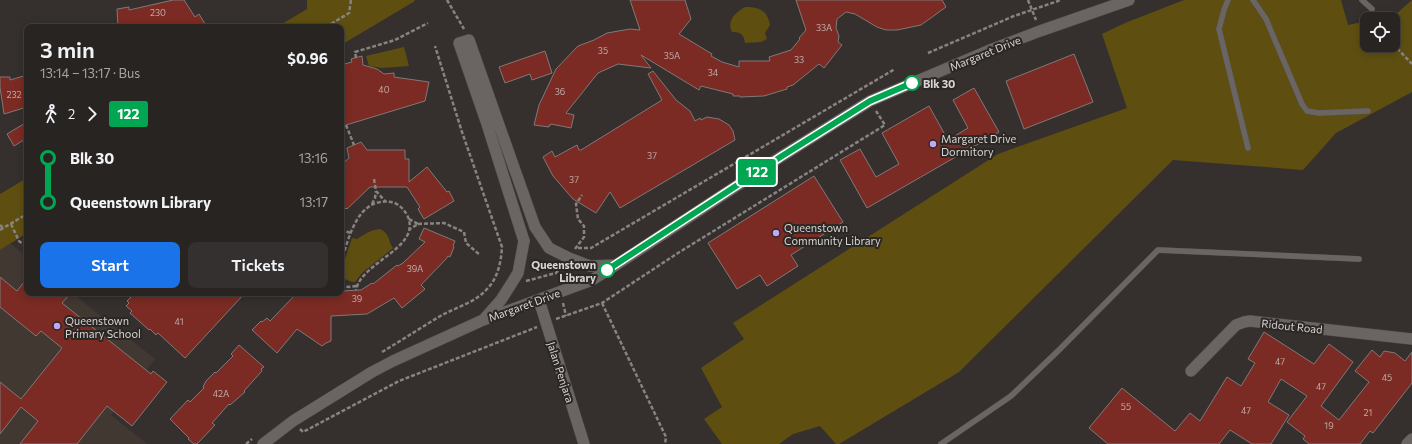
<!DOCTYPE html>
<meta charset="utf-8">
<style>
:root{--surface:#282422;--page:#34302f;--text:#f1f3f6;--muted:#a5a4a5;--line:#444140;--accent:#1a73e8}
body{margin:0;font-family:Commissioner,sans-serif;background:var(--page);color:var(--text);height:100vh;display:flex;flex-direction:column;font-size:15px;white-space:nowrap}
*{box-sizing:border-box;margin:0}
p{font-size:13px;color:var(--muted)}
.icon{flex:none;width:22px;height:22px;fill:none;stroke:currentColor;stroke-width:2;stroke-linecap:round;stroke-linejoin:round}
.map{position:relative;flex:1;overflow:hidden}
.drawer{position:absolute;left:24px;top:24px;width:320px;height:272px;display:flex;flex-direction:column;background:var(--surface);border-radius:8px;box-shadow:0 2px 10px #0003,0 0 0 1px var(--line)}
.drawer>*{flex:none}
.badge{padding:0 8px;border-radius:3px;font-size:14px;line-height:26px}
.fabs{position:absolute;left:1360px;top:12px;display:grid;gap:8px}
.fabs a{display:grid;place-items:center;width:40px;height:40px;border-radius:8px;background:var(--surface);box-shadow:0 2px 10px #0003,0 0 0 1px var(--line);font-size:20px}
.map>.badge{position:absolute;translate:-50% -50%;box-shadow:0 0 0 2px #fff}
.legs{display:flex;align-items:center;gap:6px;height:44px;padding:0 16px;font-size:13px}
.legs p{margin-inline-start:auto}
.headline{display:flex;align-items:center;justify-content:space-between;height:68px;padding:0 16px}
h1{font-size:22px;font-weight:600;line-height:30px}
.button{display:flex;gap:8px;margin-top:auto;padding:8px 16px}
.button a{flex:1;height:46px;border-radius:8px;background:var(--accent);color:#fff;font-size:16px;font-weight:600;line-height:46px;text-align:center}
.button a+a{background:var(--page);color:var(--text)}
ul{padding:0 16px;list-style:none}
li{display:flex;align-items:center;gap:14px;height:44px;font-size:15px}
li i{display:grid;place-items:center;width:6px;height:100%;margin:0 5px;background:currentColor}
li i::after{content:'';width:10px;height:10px;margin:-5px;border:3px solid;border-radius:50%;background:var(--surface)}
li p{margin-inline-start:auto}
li:first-child i{background:linear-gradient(#0000 50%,currentColor 0)}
li:last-child i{background:linear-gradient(currentColor 50%,#0000 0)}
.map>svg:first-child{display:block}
.built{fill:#423832}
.green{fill:#5e4f11}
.building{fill:#7b2b23;stroke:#7f7978}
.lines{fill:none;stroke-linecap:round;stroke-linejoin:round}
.service-casing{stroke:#514d4b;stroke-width:6}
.minor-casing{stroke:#514d4b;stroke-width:12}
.tertiary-casing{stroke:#514d4b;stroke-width:12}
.path{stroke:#878381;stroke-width:2.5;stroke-dasharray:4 2;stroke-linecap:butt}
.service{stroke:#6a6562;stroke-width:5.5}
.minor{stroke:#6a6562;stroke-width:11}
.tertiary{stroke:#6a6562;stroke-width:11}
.line-1-casing{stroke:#fff;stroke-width:9}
.line-1{stroke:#00a651;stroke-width:6}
.stop-1-dot{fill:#fff;stroke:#00a651;stroke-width:2}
.poi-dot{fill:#c2a8f2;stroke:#2b2724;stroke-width:1.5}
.labels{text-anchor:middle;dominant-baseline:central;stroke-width:4;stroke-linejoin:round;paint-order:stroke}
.number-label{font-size:9px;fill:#c0aaa6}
.street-label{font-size:11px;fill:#d7d4d2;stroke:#2b2724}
.stop-label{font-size:11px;font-weight:bold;fill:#d7d4d2;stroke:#2b2724;text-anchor:start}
.poi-label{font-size:11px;fill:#d7d4d2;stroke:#2b2724;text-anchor:start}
</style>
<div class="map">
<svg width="1412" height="444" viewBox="0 0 1412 444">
<rect width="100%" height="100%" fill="#35302e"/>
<path class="built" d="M10 243 27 257V293H72L155 359 111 415 147 444H0V250Z"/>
<path class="green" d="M307 0H414L415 1 341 45V27H277L307 9Z
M1184 0H1341L1348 25 1367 21V45H1393V19H1377L1395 15 1412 0V92L1336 133 1303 170 1173 160 959 372 839 444H836L820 426 793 434 779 444H722L704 419 722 407 701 368 744 339 733 323 998 154 1127 108 1102 34 1125 23Z
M745 7C759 7 767 10 770 25L765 33 767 39 761 42 745 43C744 34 740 32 732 32 726 21 736 12 745 7Z
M404 47 409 66 382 68 369 66 366 56Z
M27 178V233L0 250V194Z
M380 229C391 235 387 239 393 248L362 273 355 282C348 282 341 278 341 271L352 238 357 239C365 234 370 230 380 229Z"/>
<path class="building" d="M173 0H184L195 17 199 14 207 27H118L117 9 129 7V10Z
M630 0H685L691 19 679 34 712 54 711 56 722 62 739 67V61H770L769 57 791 50 800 39 799 38 806 30 796 0H942L946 7 921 25 897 30H886L877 27 855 14 846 12 837 19 836 28 839 36 838 42 842 45 824 68 819 64 793 85 787 87V89L764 96 740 97V96H733V94L701 86 699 90 641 55 651 68 618 64 598 73 566 113 574 115 571 128 551 124V125H549V127L534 125 539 105 556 69 578 46 594 40 607 33 630 29 640 30Z
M545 51 552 73 532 80 530 74 505 83 499 67Z
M1074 54 1093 102 1024 129 1006 81Z
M362 56 363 65 377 69 384 74 394 73V77L429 82 425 101 346 125 341 128V65L352 62 351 59Z
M653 71 676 100 690 111 695 121 700 118 701 120 707 117 719 119 729 125 733 131 735 140 620 208 610 192 596 213 573 199 553 176 543 157 552 151 555 157 577 145 579 150H581L662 100 648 74Z
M27 75V107L4 114 0 87V77H10V80Z
M974 88 999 132 867 208 840 160 860 149 876 177 899 164 882 133 929 106 948 140 968 128 953 100Z
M27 122V138L14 146 7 134Z
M361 142 367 150H405V159H409V182L427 167 447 192 449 191 454 201 424 219 418 209 420 207 407 187H370L347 209 346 208 341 212V165L349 158 347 148Z
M814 176 843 222 791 255 798 266 767 286 760 275 737 289 708 243Z
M424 228 455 241 453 246 454 247 450 257 448 256 446 259 421 285 425 289 402 308 394 298 367 314 331 316V341L326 343 322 346 297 329 277 353 252 330 261 321 262 322 267 318 270 321 297 293H341V291L361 290 372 283 373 284 397 265 398 266 403 263 425 242 419 239Z
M0 277 17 291 27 278V293H71L62 303 151 374 153 371 167 382 132 426 107 406 77 444H20L38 421 21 407 0 434V382L21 399 62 348 41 331 36 336 0 307Z
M135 293H245L185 358 158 333 156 335 150 329 149 330 130 313 132 311 126 306 129 303 127 301Z
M1264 332 1314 364 1329 344 1353 362 1321 406 1339 420 1369 382 1355 371 1372 350 1380 357 1384 351 1395 353 1405 361 1412 352V383L1373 433 1370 431 1360 444H1309L1303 439 1305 436 1287 422 1307 396 1281 379 1268 402 1289 415 1271 444H1252L1230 430 1219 444H1108L1089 428 1122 388 1175 431 1190 413 1200 421 1227 377 1241 386 1255 363 1248 359Z
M239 345 264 367 261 369 262 371 244 391 245 392 230 405 229 404 212 423 215 425 197 444H194L188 439 189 438 170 419 188 400 190 402 204 388 203 387 206 381 215 372 216 373 233 356 231 354Z"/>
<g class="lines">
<g class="service-casing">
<path id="service" d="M1228 0 1224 10 1219 29 1248 148
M1253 0 1266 19 1302 104 1307 111 1319 113 1368 111
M1362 0 1372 9
M941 444 1011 396 1059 350 1158 250 1359 259"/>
</g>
<g class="minor-casing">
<path id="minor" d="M524 241 487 124 459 43 469 40 535 227
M539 300 584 444
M1191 371 1236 325 1244 322 1250 321 1412 339
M1407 444 1412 439"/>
</g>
<g class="tertiary-casing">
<path id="tertiary" d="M535 227 549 248 569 258 590 266 616 265
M485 318 501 300 518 273 524 241
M263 444 293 421 372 372 393 361 483 320 592 280 616 265 782 156 870 101 990 50 1040 31 1129 0"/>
</g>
<path class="path" d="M447 0 464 29
M1028 0 1036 20
M326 27 349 13 351 0
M1393 44 1412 64
M928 53 1014 16 1061 0
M356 58 355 52 395 40 428 23
M346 125 354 145
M374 179 376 191 385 201
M372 204 375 198 376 191
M409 219 418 224 410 229
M11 224 19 241 27 247
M418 224 444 223 464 232 466 243 480 255
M0 225 3 228
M341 229 350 233
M0 230 27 214
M578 248H591L895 69
M575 249 584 237V226L578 219 576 204 582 195
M341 262C349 238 357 197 391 202 399 203 407 212 409 220 417 249 361 263 356 290
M526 281 556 273 561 267
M341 284 348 287 357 286
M563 303 566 316
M602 303 666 437 665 444
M556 319 602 303 678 253 885 125 876 111
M382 352C402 340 422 327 442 315 457 307 476 302 487 289 498 278 501 262 502 247L462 132 435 46
M300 429 303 432 399 381 537 327
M246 444 252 439"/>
<use href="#service" class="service"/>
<use href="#minor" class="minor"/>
<use href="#tertiary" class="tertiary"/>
</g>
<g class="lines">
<g class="line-1-casing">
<path id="line-1" d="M607 270 782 156 870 101 912 83"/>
</g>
<use href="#line-1" class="line-1"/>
</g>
<g class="stop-1-dot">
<circle cx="912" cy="83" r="7"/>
<circle cx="607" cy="270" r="7"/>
</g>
<g class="poi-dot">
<circle cx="933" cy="144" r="4"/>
<circle cx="776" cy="233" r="4"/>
<circle cx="57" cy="326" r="4"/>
</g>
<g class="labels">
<g class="number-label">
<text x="158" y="12">230</text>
<text x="824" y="27">33A</text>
<text x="603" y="50">35</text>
<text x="672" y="55">35A</text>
<text x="799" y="59">33</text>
<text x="713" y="72">34</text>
<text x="384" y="89">40</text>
<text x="560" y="91">36</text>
<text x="14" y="94">232</text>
<text x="652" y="155">37</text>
<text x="574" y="179">37</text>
<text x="415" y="268">39A</text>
<text x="357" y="298">39</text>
<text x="179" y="321">41</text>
<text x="1280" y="361">47</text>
<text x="1387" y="377">45</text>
<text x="1321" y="386">47</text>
<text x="221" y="393">42A</text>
<text x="1126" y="406">55</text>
<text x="1246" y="410">47</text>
<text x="1368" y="412">21</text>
<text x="1329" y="425">19</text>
</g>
<g class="street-label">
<text transform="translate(985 53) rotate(-22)">Margaret Drive</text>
<text transform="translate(524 305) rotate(-20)">Margaret Drive</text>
<text transform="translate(1292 326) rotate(6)">Ridout Road</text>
<text transform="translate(561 372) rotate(72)">Jalan Penjara</text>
</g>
<g class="stop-label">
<text x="923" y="83">Blk 30</text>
<text x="596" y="264" text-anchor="end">Queenstown<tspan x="596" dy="13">Library</tspan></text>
</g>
<g class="poi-label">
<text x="941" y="138">Margaret Drive<tspan x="941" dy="13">Dormitory</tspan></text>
<text x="784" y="227">Queenstown<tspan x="784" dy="13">Community Library</tspan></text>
<text x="65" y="320">Queenstown<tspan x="65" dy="13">Primary School</tspan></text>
</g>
</g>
</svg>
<div class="fabs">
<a><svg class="icon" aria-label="locate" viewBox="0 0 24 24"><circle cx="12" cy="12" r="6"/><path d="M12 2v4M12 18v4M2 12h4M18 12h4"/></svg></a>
</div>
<b class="badge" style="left:757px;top:172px;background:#00a651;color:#fff">122</b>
<section class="drawer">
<div class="headline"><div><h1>3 min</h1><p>13:14 – 13:17 · Bus</p></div><b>$0.96</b></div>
<div class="legs"><svg class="icon" aria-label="walk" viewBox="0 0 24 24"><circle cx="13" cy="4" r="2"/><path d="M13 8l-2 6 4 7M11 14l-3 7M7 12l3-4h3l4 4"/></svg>2<svg class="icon" aria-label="forward" viewBox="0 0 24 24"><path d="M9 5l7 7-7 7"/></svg><b class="badge" style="background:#00a651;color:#fff">122</b></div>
<ul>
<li><i style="color:#00a651"></i><b>Blk 30</b><p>13:16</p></li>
<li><i style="color:#00a651"></i><b>Queenstown Library</b><p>13:17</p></li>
</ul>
<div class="button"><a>Start</a><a>Tickets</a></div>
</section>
</div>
